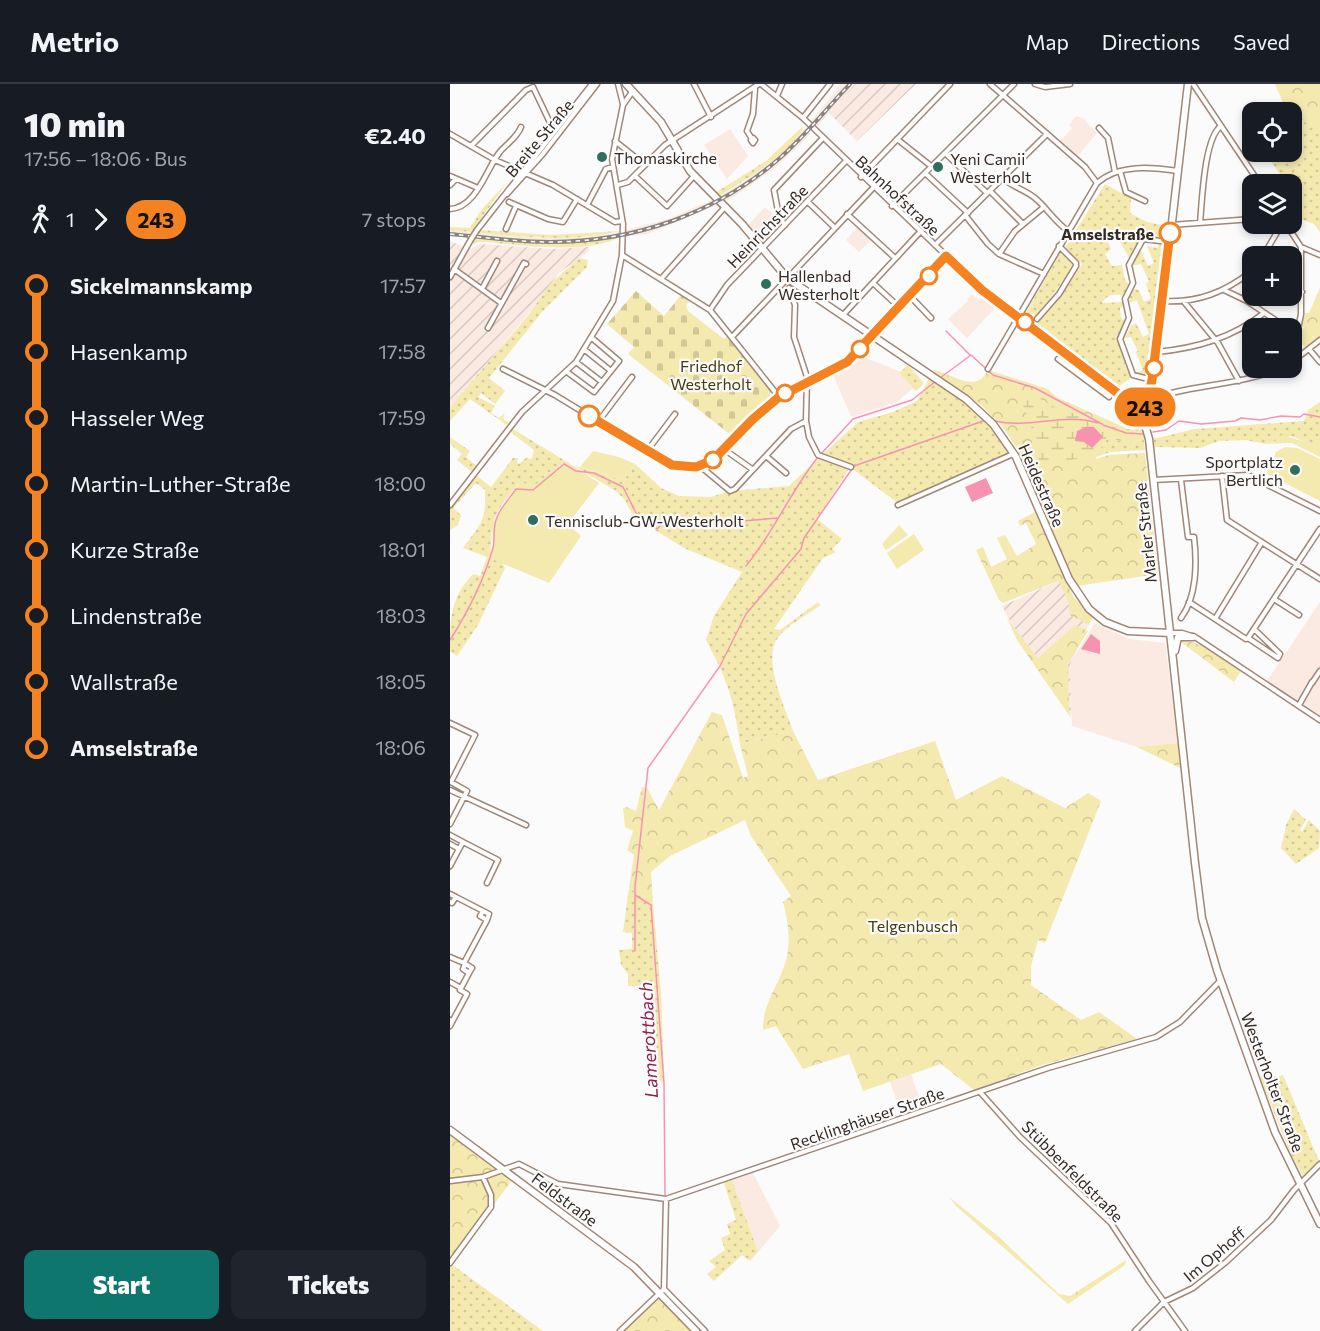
<!DOCTYPE html>
<meta charset="utf-8">
<style>
:root{--surface:#171b24;--page:#20242c;--text:#f1f3f6;--muted:#9ea1a6;--line:#363941;--accent:#0f766e}
body{margin:0;font-family:Commissioner,sans-serif;background:var(--page);color:var(--text);height:100vh;display:flex;flex-direction:column;font-size:22px;white-space:nowrap}
*{box-sizing:border-box;margin:0}
p{font-size:20px;color:var(--muted)}
.icon{flex:none;width:33px;height:33px;fill:none;stroke:currentColor;stroke-width:2;stroke-linecap:round;stroke-linejoin:round}
.map{position:relative;flex:1;overflow:hidden}
.panel{display:flex;flex-direction:column;background:var(--surface);width:450px}
.panel>*{flex:none}
.badge{padding:0 12px;border-radius:20px;font-size:21px;line-height:39px}
.controls{position:absolute;left:792px;top:18px;display:grid;gap:12px}
.controls a{display:grid;place-items:center;width:60px;height:60px;border-radius:12px;background:var(--surface);box-shadow:0 3px 9px #0003;font-size:30px}
.map>.badge{position:absolute;translate:-50% -50%;box-shadow:0 0 0 3px #fff}
.legs{display:flex;align-items:center;gap:9px;height:66px;padding:0 24px;font-size:20px}
.legs p{margin-inline-start:auto}
.head{display:flex;align-items:center;justify-content:space-between;height:102px;padding:0 24px}
h1{font-size:33px;font-weight:800;line-height:45px}
.button{display:flex;gap:12px;margin-top:auto;padding:12px 24px}
.button a{flex:1;height:69px;border-radius:12px;background:var(--accent);color:#fff;font-size:24px;font-weight:800;line-height:69px;text-align:center}
.button a+a{background:var(--page);color:var(--text)}
ul{padding:0 24px;list-style:none}
li{display:flex;align-items:center;gap:21px;height:66px;font-size:22px}
li i{display:grid;place-items:center;width:9px;height:100%;margin:0 8px;background:currentColor}
li i::after{content:'';width:15px;height:15px;margin:-8px;border:4px solid;border-radius:50%;background:var(--surface)}
li p{margin-inline-start:auto}
li:first-child i{background:linear-gradient(#0000 50%,currentColor 0)}
li:last-child i{background:linear-gradient(currentColor 50%,#0000 0)}
header{display:flex;align-items:center;gap:36px;box-sizing:border-box;height:84px;padding:0 30px;background:var(--surface);border-bottom:2px solid var(--line)}
header strong{font-size:28px}
nav{display:flex;gap:33px;margin-inline-start:auto;font-size:21px}
main{display:flex;flex:1;min-height:0}
.map>svg:first-child{display:block}
.built{fill:#faeae2}
.industrial{fill:url(#industrial-furrows)}
.grass{fill:url(#grass-dots);fill-rule:evenodd}
.forest{fill:url(#forest-crowns)}
.wetland{fill:url(#wetland-marsh)}
.cemetery{fill:url(#cemetery-stones)}
.park{fill:#f4e9af}
.water{fill:#f793b1}
.lines{fill:none;stroke-linecap:round;stroke-linejoin:round}
.stream{stroke:#f793b1;stroke-width:1.5}
.minor-casing{stroke:#a28677;stroke-width:7}
.major-casing{stroke:#a28677;stroke-width:9}
.minor{stroke:#fff;stroke-width:4}
.major{stroke:#fff;stroke-width:6}
.rail-casing{stroke:#898380;stroke-width:4}
.rail{stroke:#fbfbfb;stroke-width:1.5;stroke-dasharray:4.5;stroke-linecap:butt}
.minor-bridge-casing{stroke:#a28677;stroke-width:7;stroke-linecap:butt}
.minor-bridge{stroke:#fff;stroke-width:4}
.line-1-casing{stroke:#fff;stroke-width:14}
.line-1{stroke:#f58220;stroke-width:9}
.poi-dot{fill:#306f5d;stroke:#fbfbfb;stroke-width:2}
.stop-1-dot{fill:#fff;stroke:#f58220;stroke-width:3}
.labels{text-anchor:middle;dominant-baseline:central;stroke-width:4.5;stroke-linejoin:round;paint-order:stroke}
.street-label{font-size:16px;fill:#342923;stroke:#fbfbfb}
.poi-label{font-size:16px;fill:#342923;stroke:#fbfbfb;text-anchor:start}
.stop-label{font-size:16px;font-weight:bold;fill:#342923;stroke:#fbfbfb;text-anchor:end}
.park-label{font-size:16px;fill:#453c10;stroke:#fbfbfb}
.water-label{font-size:18px;font-style:italic;fill:#931f4f;stroke:#fbfbfb}
</style>
<header>
<strong>Metrio</strong>
<nav><a>Map</a><a>Directions</a><a>Saved</a></nav>
</header>
<main>
<section class="panel">
<div class="head"><div><h1>10 min</h1><p>17:56 – 18:06 · Bus</p></div><b>€2.40</b></div>
<div class="legs"><svg class="icon" aria-label="walk" viewBox="0 0 24 24"><circle cx="13" cy="4" r="2"/><path d="M13 8l-2 6 4 7M11 14l-3 7M7 12l3-4h3l4 4"/></svg>1<svg class="icon" aria-label="forward" viewBox="0 0 24 24"><path d="M9 5l7 7-7 7"/></svg><b class="badge" style="background:#f58220;color:#111">243</b><p>7 stops</p></div>
<ul>
<li><i style="color:#f58220"></i><b>Sickelmannskamp</b><p>17:57</p></li>
<li><i style="color:#f58220"></i><span>Hasenkamp</span><p>17:58</p></li>
<li><i style="color:#f58220"></i><span>Hasseler Weg</span><p>17:59</p></li>
<li><i style="color:#f58220"></i><span>Martin-Luther-Straße</span><p>18:00</p></li>
<li><i style="color:#f58220"></i><span>Kurze Straße</span><p>18:01</p></li>
<li><i style="color:#f58220"></i><span>Lindenstraße</span><p>18:03</p></li>
<li><i style="color:#f58220"></i><span>Wallstraße</span><p>18:05</p></li>
<li><i style="color:#f58220"></i><b>Amselstraße</b><p>18:06</p></li>
</ul>
<div class="button"><a>Start</a><a>Tickets</a></div>
</section>
<div class="map">
<svg width="870" height="1247" viewBox="0 0 870 1247">
<defs>
<pattern id="industrial-furrows" width="10" height="10" patternUnits="userSpaceOnUse" patternTransform="scale(1.5)"><rect width="10" height="10" fill="#faeae2"/><path d="M-1 1l2-2M0 10L10 0M9 11l2-2" fill="none" stroke="#d7c9c2"/></pattern>
<pattern id="grass-dots" width="8" height="8" patternUnits="userSpaceOnUse" patternTransform="scale(1.5)"><rect width="8" height="8" fill="#f4e9af"/><path d="M2 2h.1M6 6h.1" fill="none" stroke="#d2c896" stroke-width="1.8" stroke-linecap="round"/></pattern>
<pattern id="forest-crowns" width="20" height="18" patternUnits="userSpaceOnUse" patternTransform="scale(1.5)"><rect width="20" height="18" fill="#f4e9af"/><path d="M2 6a3 3 0 1 1 6 0M12 15a3 3 0 1 1 6 0" fill="none" stroke="#d2c896"/></pattern>
<pattern id="wetland-marsh" width="20" height="14" patternUnits="userSpaceOnUse" patternTransform="scale(1.5)"><rect width="20" height="14" fill="#f4e9af"/><path d="M1 5h8M5 5V1M11 12h8M15 12V8" fill="none" stroke="#d2c896"/></pattern>
<pattern id="cemetery-stones" width="16" height="16" patternUnits="userSpaceOnUse" patternTransform="scale(1.5)"><rect width="16" height="16" fill="#f4e9af"/><path d="M2 7V4a2 2 0 0 1 4 0v3zM10 15v-3a2 2 0 0 1 4 0v3z" fill="#d2c896"/></pattern>
</defs>
<rect width="100%" height="100%" fill="#fbfbfb"/>
<path class="built" d="M391 0H405L366 44 360 38Z
M626 32 633 34 647 49 627 73 610 58 622 44 619 41Z
M355 44 361 50 326 83 284 113 274 118 268 113 296 96Z
M280 45 298 72 277 95 254 61Z
M262 116 267 121 198 150 99 160 0 152V146L88 154 159 150 218 135Z
M315 123 329 135 331 143 313 160 297 142Z
M408 142 422 155 409 168 396 156Z
M522 210 528 216 534 212 547 222 517 254 498 235 518 217 517 215Z
M408 271 451 288 450 290 463 304 447 318 401 333 383 290 392 287Z
M870 518V631L817 597Z
M645 539 679 555 715 559 728 659 687 663 622 642 619 589 622 576Z
M461 990 473 1024 452 1032 440 998Z
M303 1089 330 1142 308 1168 282 1096Z"/>
<path class="industrial" d="M405 0H466L407 57 379 29Z
M0 157 19 165 31 160 102 165 139 163V167L109 189 76 233 0 323Z
M613 495 630 524 642 534 620 581 621 634 581 576 552 522Z"/>
<path class="grass" d="M842 30 870 47V148L864 140 842 132V100H826L833 95 815 68H842Z
M353 42C353 61 286 102 268 113L265 109 316 77Z
M57 98 22 148 0 146V143L20 144 32 125Z
M655 100 681 114 680 129 697 138 716 142 715 155 692 152 680 175 667 153 658 158 661 165 655 170 662 182 672 181 675 196 680 202 674 212C665 209 657 210 652 219L673 218V222L670 224 671 234 675 238 668 253 676 284 682 293 668 303 573 233 584 232 586 236H590L607 217 632 180 615 164Z
M30 146 102 151 170 147C123 158 75 153 29 149Z
M170 153C139 170 73 162 38 158H27L20 162 25 154 99 160Z
M709 159H716L697 294 687 292 686 290 693 286 686 268 688 267 681 253 675 254 681 242 686 239 693 253 699 250 687 216 679 219 678 215 684 205 689 206 694 218 701 215 696 200 699 197 691 180 681 182 690 165 698 182 704 179 697 162 708 164Z
M610 169 622 180V184L587 233 584 230 575 231Z
M129 174 138 176 137 183 92 228 39 294 55 307 45 320 31 309 28 313 45 322 41 329 49 334 55 329 53 334 58 339 62 336 58 342 122 381 174 396 185 380 211 404 229 412 261 413 280 407 339 402 408 338 443 328 467 317 479 295C498 308 562 346 557 372L449 420 400 383 367 435 392 455 382 465 386 468 373 474 324 545 330 546 368 518 371 521C358 530 343 538 332 549 308 570 335 622 343 647L290 660C284 615 277 595 256 556L264 532 292 488 234 464 184 433 174 415 166 407 114 376 84 402 70 398C61 410 47 424 43 439 40 451 43 461 38 473L52 478 55 484 28 541 7 572 0 567C0 536 0 514 23 490L30 492 37 473 13 464C31 439 36 439 35 406L26 399 3 424 11 431 8 441 0 446V417L23 389 7 376 12 370 0 360V353L20 367 16 373 28 383 58 342 20 315 0 337V323L77 233 100 200ZM59 347 84 366 82 374 79 375 77 373 69 380 67 379 68 374H63L41 403 26 391Z
M458 281 474 299 466 307 449 289Z
M870 318V362L867 363 841 352 816 360 796 356 769 357 750 364 704 363 703 355 745 345 854 337 858 326Z
M658 354 677 358 694 356 695 366 660 368 646 373V370Z
M844 725 856 736 850 746 852 748 859 736 870 747 869 764 846 780 831 764 836 741Z
M179 804 203 819 211 909 214 999 209 996 202 903 178 902V890L171 881 169 866 182 865V849L173 848Z
M814 990 828 993 833 991 869 1077 853 1092 841 1071 810 993Z
M282 1096 308 1168 300 1177 292 1171 264 1197 257 1190 266 1183 259 1177 275 1166 271 1154 280 1150 277 1140 286 1136 274 1099Z
M0 1179 93 1247H0Z"/>
<path class="forest" d="M825 0H870V47L837 28Z
M870 204V252L866 256 856 241 848 246 854 229H859Z
M485 286C504 291 526 310 538 286L598 305 606 313 678 345 686 338 681 334 685 330 694 342V356L677 358 658 354 646 370V375L659 371 695 369 708 490 627 502 566 363 552 342 530 320 482 289Z
M585 428 623 512 643 533 639 541 620 531 618 516 608 497 553 519 549 516 526 466 533 463 541 483 557 475 547 454 555 451 567 472 586 460 576 439 570 442 568 437Z
M557 534 588 574 625 541 638 547 618 580 619 631 567 556Z
M732 555 760 564 792 585 784 598 731 558Z
M262 628 272 631 293 694 298 692 290 660 343 647 368 696 485 657 506 716 552 692 615 724 638 709 651 717 595 859 588 856 581 882V901L631 936 649 928 687 955 592 981 524 1006 491 980 413 1007 399 970 353 985 326 942 313 946C312 916 336 893 338 865 340 849 337 833 333 818L341 812 301 752 295 736 220 772 201 788 203 819 179 804 184 771 177 766 183 747 175 743 173 724 177 723 186 727 192 703 197 704 209 726Z
M728 659 730 684 687 663Z
M0 1048 62 1096 0 1180Z
M499 1113 548 1152 609 1210 620 1212 676 1176 675 1181 618 1220 506 1122Z
M210 1213 243 1247H172Z"/>
<path class="wetland" d="M585 312 611 327 636 331 683 351 676 353 660 349 645 367 626 375 594 380C576 367 585 354 580 337 578 329 571 324 573 315Z"/>
<path class="cemetery" d="M186 207 214 232 231 211 240 217 236 221 238 227 274 255 277 253 321 306 320 312 282 352 178 270 184 263 157 240Z"/>
<path class="park" d="M856 241 866 245 862 253 866 256 856 264 845 253Z
M831 351 870 362V373L842 359 816 360 824 358Z
M835 363 847 364 870 375V417L817 390 826 368Z
M143 367 169 373 185 380 174 396 130 383Z
M114 376 149 399 118 440 131 452 99 499 37 473 43 461 42 440 70 398 84 402Z
M449 441 458 451 436 466 432 460Z
M464 450 474 466 447 485 437 469Z"/>
<path class="water" d="M636 343H644L653 353 642 364 634 358 625 357 627 347Z
M536 394 543 409 522 418 515 403Z
M641 550 650 557V570L631 565Z"/>
<g class="lines">
<path class="stream" d="M496 247 520 271
M490 294 521 271 543 291 585 304 652 340
M545 337C580 345 615 328 648 339
M653 341 676 349 693 350
M703 348 716 346 729 337 751 340 785 337 791 334 810 336 831 332 850 333 854 330 870 333
M371 370 403 335 462 316 486 297
M296 482C324 448 340 408 368 373
M0 556C18 528 34 495 43 464 45 455 43 445 46 436 49 425 59 415 66 405L83 406 114 380 126 387 144 389 173 403 186 429 207 445 220 432 255 440 328 434
M185 811 201 821 214 999 215 1111
M185 867V803L198 684 270 582 296 530 351 465 354 454 404 382 536 336
M684 1171 693 1184
M696 1189 697 1191
M733 1241 737 1247"/>
<g class="minor-casing">
<path id="minor" d="M168 0 173 20
M244 0 261 33
M311 0 353 34 532 206 691 327
M540 0 635 83 647 99
M585 0 595 3 620 0
M743 0 810 100
M327 12 332 0
M353 34 380 0
M649 44 658 54 665 88
M0 50 45 76 103 101 165 138 172 137
M303 54 305 56 303 59 301 56Z
M302 55 297 47 303 30 305 5
M447 55 481 82
M165 57 195 81
M21 62 76 6 83 3 104 47
M495 69 537 109
M670 87 676 108 695 117
M475 89 518 129
M0 92 28 104
M185 92 217 122 244 92
M411 93 500 0
M553 94C562 103 574 105 585 114 597 124 604 137 618 147
M0 101 6 95
M168 101 178 98 215 61 309 0
M540 107 573 140
M57 110 92 71 147 0
M59 118 98 135 113 138 127 115
M358 118 385 144
M137 121 156 85 163 83
M442 122 564 0
M0 125C26 124 36 86 49 69 56 60 67 54 71 43
M397 130 445 174
M515 131 538 160 549 170 594 190
M750 139C752 118 754 54 771 42
M836 140 851 163 870 171
M335 141 329 132 324 106 372 55
M721 141 802 135
M56 145 66 122
M27 146 142 0
M485 161 597 50
M549 170 565 147 594 123
M172 171 260 226 329 313
M813 172 832 140
M4 185 51 219
M0 193 20 157
M211 195 275 123
M423 199 449 223
M842 202 852 208
M339 204 345 221 344 253 357 293 356 337 359 353 368 371 401 383
M32 205 47 177
M774 206 797 217 837 244
M460 212 481 234
M714 217C748 219 775 208 802 187
M735 219 768 259 789 297
M260 226 277 201 395 78
M393 231 470 148
M587 235 609 210 626 182V179L609 162
M38 244 74 179 76 180
M842 247 849 240 851 230V163
M282 253 423 104
M859 265 870 278
M135 266 161 287
M707 268C747 264 782 254 814 229
M608 275 624 287 629 280
M126 278 152 298
M842 278 870 256
M53 285 105 311 218 380 238 384 263 376 303 335 329 313 349 301 391 283 496 172
M538 285 647 99C669 80 701 83 728 87
M624 287 659 313
M117 288 144 308 169 277 142 254
M702 296 683 291 670 255 679 234 675 215 683 199 679 181 693 155 719 158
M700 315C742 300 789 302 831 284
M148 338 182 293
M275 366 302 385
M197 367 225 330
M316 372 336 389
M250 382 280 407 285 405 341 345 356 337
M772 392 777 436 870 495
M703 396 798 391 870 427
M0 421 72 328 126 278 163 217 172 171 173 140 162 75 173 21 182 8
M448 421 563 370
M824 515 849 531
M739 518 796 555 798 554 870 445
M731 534C747 513 747 478 744 453H738L731 396
M765 535 812 458
M720 549H732L745 553 870 636
M798 554 828 574 830 570 804 545
M862 599 870 587
M849 621 862 598
M0 639 25 651 1 698
M0 706 76 741
M0 740 17 707 1 698
M0 751 13 758 9 765 0 760
M13 758 48 776 37 799
M0 782 9 765
M0 810 6 813 2 819 0 818
M6 813 39 830 37 836 30 832 33 827
M0 873 14 879 22 884 19 889 13 885 15 880
M14 879 37 836
M0 898 11 904
M0 936 2 938 0 942
M2 938 17 910 10 906 19 889
M530 1008 570 1053 661 1139 699 1197 735 1247
M0 1097 33 1093 69 1080 108 1100 216 1115 598 984 706 953 730 938 770 897
M0 1179 41 1123V1111L33 1093
M214 1205 255 1247
M170 1247 214 1205 216 1115
M685 1247 714 1218 743 1204 776 1178 821 1136 844 1106 870 1080"/>
</g>
<g class="major-casing">
<path id="major" d="M176 0 211 38 240 87 292 140 337 194 516 315 543 340 566 373 619 495 639 525 655 538 678 547 720 549
M738 0 707 268 699 315 691 327 699 355 745 779 752 834 767 886 825 1048 870 1140
M725 567 728 553H743
M0 1046 184 1183 246 1247"/>
</g>
<use href="#minor" class="minor"/>
<use href="#major" class="major"/>
<g class="rail-casing">
<path id="rail" d="M0 150C33 153 67 158 100 158 184 158 268 129 331 73 356 51 377 24 400 0"/>
</g>
<use href="#rail" class="rail"/>
<g class="minor-bridge-casing">
<path id="minor-bridge" d="M20 157 27 146"/>
</g>
<use href="#minor-bridge" class="minor-bridge"/>
</g>
<g class="lines">
<g class="line-1-casing">
<path id="line-1" d="M139 332 222 381 246 383 263 376 303 335 329 313 397 278 496 172 532 206 691 327 697 320 702 296 720 149"/>
</g>
<use href="#line-1" class="line-1"/>
</g>
<g class="poi-dot">
<circle cx="152" cy="73" r="6"/>
<circle cx="488" cy="83" r="6"/>
<circle cx="316" cy="200" r="6"/>
<circle cx="845" cy="386" r="6"/>
<circle cx="83" cy="436" r="6"/>
</g>
<g class="stop-1-dot">
<circle cx="720" cy="149" r="10"/>
<circle cx="479" cy="192" r="8"/>
<circle cx="575" cy="238" r="8"/>
<circle cx="410" cy="265" r="8"/>
<circle cx="704" cy="284" r="8"/>
<circle cx="335" cy="309" r="8"/>
<circle cx="139" cy="332" r="10"/>
<circle cx="263" cy="376" r="8"/>
</g>
<g class="labels">
<g class="street-label">
<text transform="translate(89 54) rotate(-50)">Breite Straße</text>
<text transform="translate(448 111) rotate(43)">Bahnhofstraße</text>
<text transform="translate(317 142) rotate(-46)">Heinrichstraße</text>
<text transform="translate(592 401) rotate(66)">Heidestraße</text>
<text transform="translate(695 449) rotate(-96)">Marler Straße</text>
<text transform="translate(823 998) rotate(69)">Westerholter Straße</text>
<text transform="translate(417 1034) rotate(-19)">Recklinghäuser Straße</text>
<text transform="translate(623 1087) rotate(45)">Stübbenfeldstraße</text>
<text transform="translate(115 1115) rotate(37)">Feldstraße</text>
<text transform="translate(764 1170) rotate(-40)">Im Ophoff</text>
</g>
<g class="poi-label">
<text x="164" y="73">Thomaskirche</text>
<text x="500" y="74">Yeni Camii<tspan x="500" dy="18">Westerholt</tspan></text>
<text x="328" y="191">Hallenbad<tspan x="328" dy="18">Westerholt</tspan></text>
<text x="833" y="377" text-anchor="end">Sportplatz<tspan x="833" dy="18">Bertlich</tspan></text>
<text x="95" y="436">Tennisclub-GW-Westerholt</text>
</g>
<g class="stop-label">
<text x="704" y="149">Amselstraße</text>
</g>
<g class="park-label">
<text x="261" y="281">Friedhof<tspan x="261" dy="18">Westerholt</tspan></text>
<text x="463" y="841">Telgenbusch</text>
</g>
<g class="water-label">
<text transform="translate(198 956) rotate(-93)">Lamerottbach</text>
</g>
</g>
</svg>
<div class="controls">
<a><svg class="icon" aria-label="locate" viewBox="0 0 24 24"><circle cx="12" cy="12" r="6"/><path d="M12 2v4M12 18v4M2 12h4M18 12h4"/></svg></a>
<a><svg class="icon" aria-label="layers" viewBox="0 0 24 24"><path d="M12 4l9 5-9 5-9-5zM3 14l9 5 9-5"/></svg></a>
<a>+</a>
<a>−</a>
</div>
<b class="badge" style="left:695px;top:323px;background:#f58220;color:#111">243</b>
</div>
</main>
